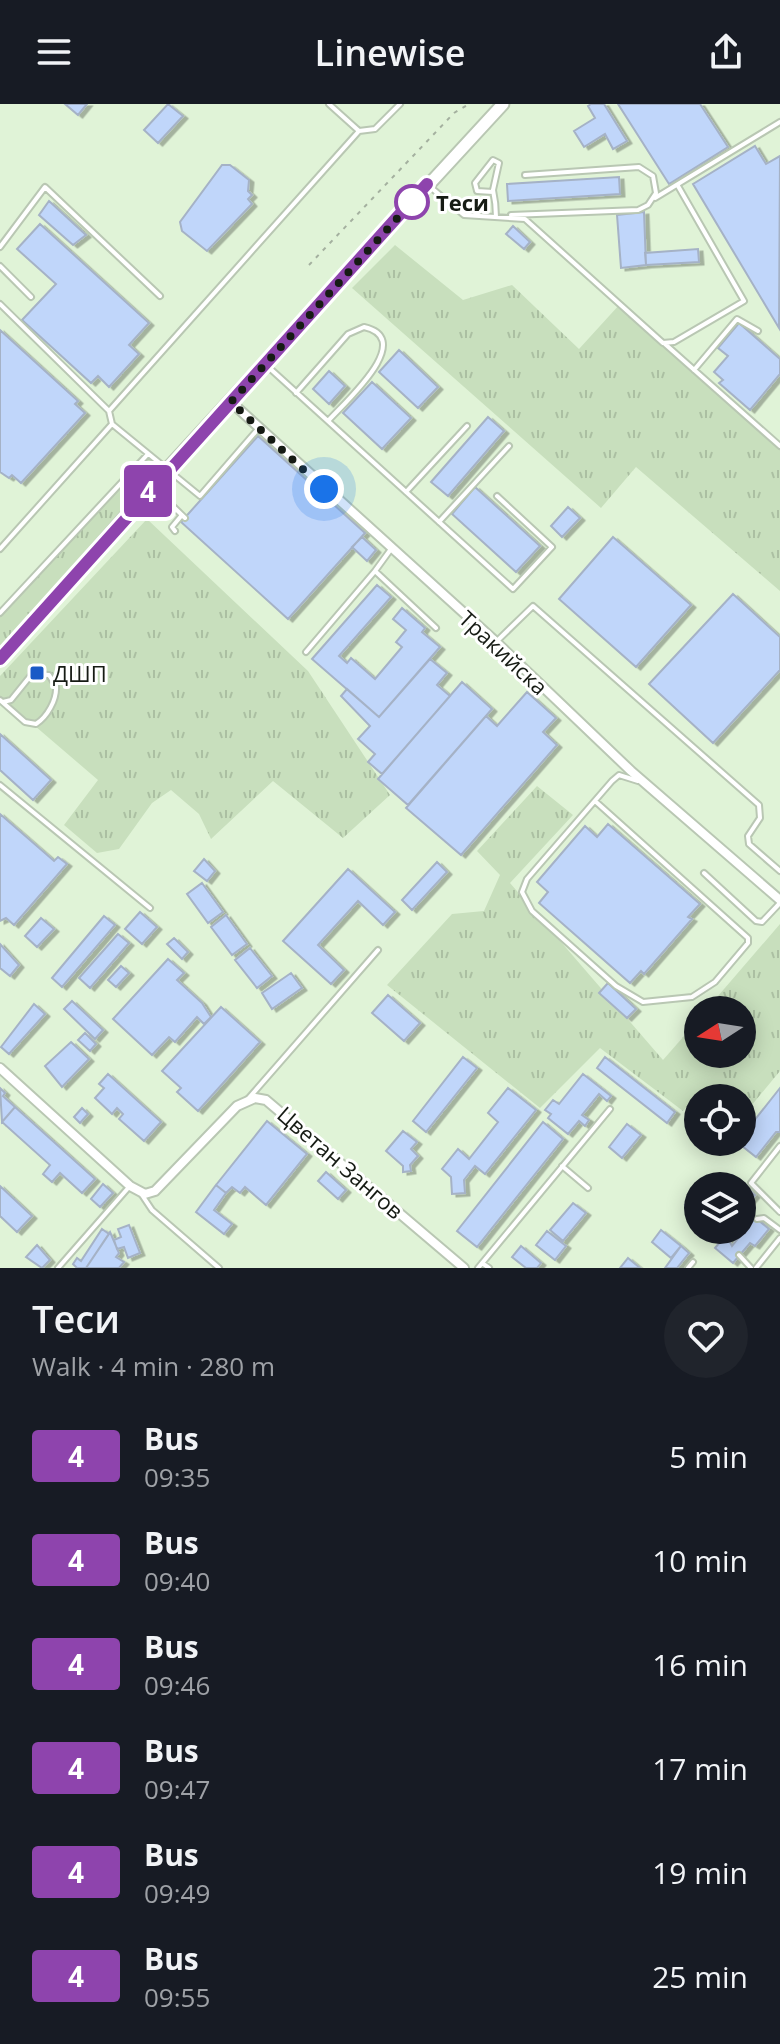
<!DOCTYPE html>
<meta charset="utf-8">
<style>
:root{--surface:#171b24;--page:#20242c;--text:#f1f3f6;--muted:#9ea1a6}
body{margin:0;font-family:"Open Sans",sans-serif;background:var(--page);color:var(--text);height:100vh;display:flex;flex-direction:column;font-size:30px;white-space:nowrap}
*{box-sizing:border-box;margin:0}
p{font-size:26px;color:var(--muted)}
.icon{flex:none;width:44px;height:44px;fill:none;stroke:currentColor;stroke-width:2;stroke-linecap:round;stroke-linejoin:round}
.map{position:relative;height:1164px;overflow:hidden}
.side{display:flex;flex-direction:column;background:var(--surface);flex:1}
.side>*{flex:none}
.badge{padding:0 16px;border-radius:6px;font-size:28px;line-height:52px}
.needle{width:52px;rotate:258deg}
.tools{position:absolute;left:684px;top:892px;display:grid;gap:16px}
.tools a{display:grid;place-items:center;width:72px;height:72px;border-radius:50%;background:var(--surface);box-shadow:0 4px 20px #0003;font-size:40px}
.you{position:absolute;width:40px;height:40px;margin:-20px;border:6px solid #fff;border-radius:50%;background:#1a73e8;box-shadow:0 0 0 12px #1a73e833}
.map>.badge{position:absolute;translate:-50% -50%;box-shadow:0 0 0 4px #fff}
.round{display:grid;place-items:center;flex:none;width:84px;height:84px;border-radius:42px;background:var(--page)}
.summary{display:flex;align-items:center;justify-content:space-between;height:136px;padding:0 32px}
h1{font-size:38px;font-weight:600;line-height:60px}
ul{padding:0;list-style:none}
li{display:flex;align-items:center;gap:24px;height:104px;padding:0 32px}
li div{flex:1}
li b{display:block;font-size:30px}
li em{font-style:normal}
li .badge{min-width:88px;font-weight:700;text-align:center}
header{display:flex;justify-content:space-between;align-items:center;height:104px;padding:0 32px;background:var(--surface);font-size:36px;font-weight:600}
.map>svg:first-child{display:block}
.built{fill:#e0f3d7;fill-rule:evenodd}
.grass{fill:url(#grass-tufts)}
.building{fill:#c0d6fa;stroke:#a5b2c6;stroke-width:2;filter:url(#shadow)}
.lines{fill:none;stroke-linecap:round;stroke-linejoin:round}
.service-casing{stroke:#b9c7b3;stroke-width:8}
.minor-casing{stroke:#b9c7b3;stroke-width:12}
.secondary-casing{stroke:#b9c7b3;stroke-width:15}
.path{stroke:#a4b09f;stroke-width:2;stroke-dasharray:4 6;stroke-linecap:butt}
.service{stroke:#fff;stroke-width:4}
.minor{stroke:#fff;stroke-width:8}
.secondary{stroke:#fff;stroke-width:11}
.line-casing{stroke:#fff;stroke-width:18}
.line{stroke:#8e44ad;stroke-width:12}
.walk{stroke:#161b14;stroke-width:8;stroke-dasharray:0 14.4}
.stop-dot{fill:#fff;stroke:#8e44ad;stroke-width:4}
.poi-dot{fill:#1a5ac6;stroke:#fff;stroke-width:3}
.labels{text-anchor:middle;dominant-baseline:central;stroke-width:6;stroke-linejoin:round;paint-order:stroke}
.stop-label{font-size:22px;font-weight:bold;fill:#161b14;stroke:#fff;text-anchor:start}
.street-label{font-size:22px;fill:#161b14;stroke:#fff}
.poi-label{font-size:22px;fill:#161b14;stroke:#fff;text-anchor:start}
</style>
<header><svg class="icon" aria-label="menu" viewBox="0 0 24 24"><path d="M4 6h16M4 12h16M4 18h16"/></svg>Linewise<svg class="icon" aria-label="share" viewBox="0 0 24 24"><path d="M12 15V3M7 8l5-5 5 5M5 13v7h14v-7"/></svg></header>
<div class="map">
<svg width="780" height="1164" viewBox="0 0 780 1164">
<defs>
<pattern id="grass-tufts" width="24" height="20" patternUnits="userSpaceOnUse" patternTransform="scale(2)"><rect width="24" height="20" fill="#c8dfbd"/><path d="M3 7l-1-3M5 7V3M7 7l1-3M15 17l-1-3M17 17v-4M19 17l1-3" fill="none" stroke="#abbfa2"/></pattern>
<filter id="shadow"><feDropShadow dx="4.5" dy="2.5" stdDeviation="0" flood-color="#0004"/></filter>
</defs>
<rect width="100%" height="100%" fill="#eefde7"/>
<path class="built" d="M0 0H780V1164H0ZM698 906H742V950H698ZM698 994H742V1038H698ZM698 1082H742V1126H698Z"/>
<path class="grass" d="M395 141 463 196 512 181 579 245 620 200 780 342V487L636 363 601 404 352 184Z
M148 350 167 366 0 555V509Z
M147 415 308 567 390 691 343 734 273 677 211 735 199 710 171 686 152 699 119 745 97 749 64 721 98 676 0 592V572Z
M537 682 573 711 510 779 663 956 698 916V950H742V906H706L780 820V967L742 1013V994H695L683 1007 600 944 540 1004 387 881 452 810 484 807 500 771 477 747Z"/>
<path class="building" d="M65 0H87L78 11Z
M168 0 183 12 158 39 144 26Z
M591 0H604L627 37 613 45 605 30 584 43 574 27 595 14 588 2Z
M618 0H700L728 43 669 80Z
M755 42 766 60 780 52 779 224 693 80Z
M222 61H230L249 76 248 87 252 91 248 95 252 100 207 147 182 127 180 118Z
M619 73 620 90 508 97 507 80Z
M49 97 86 131 73 141 39 111Z
M644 108 646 161 621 164 617 111Z
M40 120 149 219 129 241 139 250 109 283 98 272 91 279 22 216 56 180 17 145Z
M513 122 530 138 524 145 506 130Z
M698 145 699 158 646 161 645 149Z
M739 219 780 255V270L750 306 719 279 723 276 714 268 728 252 718 244Z
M0 226 78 297 75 300 85 309 21 379 12 371 9 374 0 368Z
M399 246 438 283 418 304 379 268Z
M329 267 345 282 329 300 313 285Z
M372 278 411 314 382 345 343 309Z
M488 313 504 327 448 392 431 378Z
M258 332 365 429 288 515 181 418Z
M475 383 540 442 516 468 452 410Z
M568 403 580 414 562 433 551 422Z
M362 433 376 446 367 457 352 443Z
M613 433 691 501 636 563 559 495Z
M377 481 391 493 339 552 347 559 351 554 375 575 402 543 396 538 406 526 393 515 402 504 425 524 422 528 440 543 379 613 312 555Z
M733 490 780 533V566L713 639 649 580Z
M430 555 447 569 437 581 450 592 382 670 368 658 375 650 358 635 370 622 341 592 347 585 379 613Z
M462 578 492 605 408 701 378 675Z
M527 588 556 614 543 628 557 641 461 751 406 704 486 612 497 622Z
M0 630 51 676 33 696 0 666Z
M0 710 54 757 58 753 67 760 14 821 6 814 0 817Z
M608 720 700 800 688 813 692 815 644 870 641 867 630 879 539 799 548 788 537 778 585 722 597 733Z
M204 755 215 767 207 777 194 767Z
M437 758 447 768 412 806 402 796Z
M348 765 395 808 383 821 358 797 318 841 344 866 331 880 283 837Z
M202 779 223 808 208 819 187 790Z
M140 808 157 823 142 840 125 825Z
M226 811 247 840 232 851 211 823Z
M104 812 115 821 62 883 52 874Z
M41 814 54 825 37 843 25 832Z
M118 830 129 839 90 884 79 874Z
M174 834 188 848 182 855 167 840Z
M0 840 19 861 10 872 0 864Z
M250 844 272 872 257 884 235 856Z
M168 855 184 869 177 876 202 899 211 913 204 920 197 913 175 938 169 933 152 951 113 915Z
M121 862 129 869 116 883 108 876Z
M291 869 302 884 272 905 262 889Z
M608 879 636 905 627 914 599 889Z
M388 891 420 919 404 937 372 909Z
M72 897 103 926 95 935 64 905Z
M34 900 45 910 9 950 1 943Z
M221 903 260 938 198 1007 177 988 181 984 162 967Z
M85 929 96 940 90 947 78 936Z
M71 938 89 955 62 983 45 962Z
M463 953 477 964 426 1028 413 1017Z
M605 953 675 1008 667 1019 597 964Z
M108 970 161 1018 144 1037 119 1015 123 1010 117 1004 112 1010 95 994 104 984 99 980Z
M583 970 611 992 607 997 599 990 582 1011 589 1016 585 1022 579 1017 568 1030 548 1014 551 1010 545 1006 553 996 559 1000Z
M0 984 5 989 3 992 15 1003 2 1018Z
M508 984 536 1006 485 1070 475 1062 464 1076 465 1089 452 1090 451 1073 442 1065 458 1045 469 1055 498 1018 488 1009Z
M780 984V1028H776L756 1053 737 1038H742V1032Z
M15 1003 95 1075 82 1089 60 1069 52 1078 43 1070 50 1061 2 1018Z
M82 1004 88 1010 80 1019 74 1013Z
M267 1017 307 1050 266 1101 245 1083 240 1089 232 1083 226 1089 216 1081Z
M543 1018 563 1035 477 1143 457 1127Z
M627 1020 641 1031 622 1054 609 1043Z
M403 1027 417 1038 411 1045 418 1052 410 1061 411 1067 403 1068V1062L386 1047Z
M326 1068 346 1086 338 1095 318 1077Z
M732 1071 755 1091 742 1107V1082L727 1077Z
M103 1080 113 1089 100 1103 91 1095Z
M216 1081 226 1089 214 1106 232 1120 224 1130 196 1108Z
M0 1082 32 1112 17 1128 0 1112Z
M698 1090V1116H697L685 1101Z
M573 1099 586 1109 563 1137 550 1126Z
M751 1110 769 1125 755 1142 750 1139 733 1159 715 1144 726 1131 732 1142 741 1131 736 1127 742 1126V1120Z
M129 1121 140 1149 128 1154 124 1143 117 1145 114 1136 121 1133 118 1125Z
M102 1125 109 1130 86 1164H77L73 1160 77 1154 81 1157Z
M661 1126 681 1142 671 1154 652 1138Z
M547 1127 566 1142 555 1156 536 1141Z
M110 1128 119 1149 116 1153 124 1158 119 1164H86Z
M37 1141 50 1156 42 1164 26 1153Z
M521 1142 541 1159 537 1164H526L512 1153Z
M681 1142 689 1149 677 1164H665Z
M628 1154 640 1164H620Z"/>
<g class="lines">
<g class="service-casing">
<path id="service" d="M329 0 359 27
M429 82 464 111 525 115 663 239 674 238 744 197 678 82
M493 88 477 87 475 79 493 56 499 59 493 86C495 95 496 104 496 113
M655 94 780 18
M511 111 638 106 648 101 656 89 653 72 639 63 525 71
M0 143 45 83 160 192
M0 162 31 193
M0 200 109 307 112 320 200 392 258 325
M665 240 780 342
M265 260 513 485 552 443 497 392
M694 266 737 215 758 227
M296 289 348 230 364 223C417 235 344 299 328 317
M109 307 359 27 375 25 400 0
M154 384 185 414
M406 388 467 322
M439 418 509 342
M175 427 172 423 182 411
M0 445 112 320
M391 445 375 467 436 524
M0 509 148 350
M496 538 533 502 759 701 760 714 748 732 749 740 780 767
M306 548 375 467
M0 596 25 618 36 620C47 613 57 596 56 582L49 571 32 570 11 596 3 598
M0 681 150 804
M595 697 748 834V839L715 878 692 893 643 898 616 882 532 807 522 788 527 775 612 677 619 671 638 677
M704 769 756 817 762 818 780 799
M248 995 378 846
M780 1042 751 1079 780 1108
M562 1062 588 1084
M142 1091 152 1106 219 1164
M757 1115 764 1114 780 1126
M739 1151 751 1164
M482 1159 489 1164
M58 1164 129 1083
M478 1164 610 1005
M688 1164 693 1158
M756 1164 780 1134"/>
</g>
<g class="minor-casing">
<path id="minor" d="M231 298 496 538 631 667 780 796
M0 964 130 1082 145 1090 155 1087 237 1002 255 994 266 996 464 1164"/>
</g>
<g class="secondary-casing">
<path id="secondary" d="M0 555 168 364 503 0"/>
</g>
<path class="path" d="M309 161 454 9 469 0"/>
<use href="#service" class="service"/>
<use href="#minor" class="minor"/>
<use href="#secondary" class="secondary"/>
</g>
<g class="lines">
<g class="line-casing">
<path id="line" d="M0 555 427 80"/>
</g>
<use href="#line" class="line"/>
<path class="walk" d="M324 385 231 298 412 98"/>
</g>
<circle class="stop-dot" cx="412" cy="98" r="16"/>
<rect class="poi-dot" x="29" y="561" width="16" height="16" rx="4"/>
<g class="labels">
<g class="stop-label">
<text x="436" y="98">Теси</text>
</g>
<g class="street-label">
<text transform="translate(504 548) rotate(43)">Тракийска</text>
<text transform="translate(341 1058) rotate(41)">Цветан Зангов</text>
</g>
<g class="poi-label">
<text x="53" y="569">ДШП</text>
</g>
</g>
</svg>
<div class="tools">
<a><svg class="needle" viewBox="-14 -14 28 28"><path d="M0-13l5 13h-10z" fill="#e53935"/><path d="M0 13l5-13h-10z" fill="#9ea1a6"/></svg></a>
<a><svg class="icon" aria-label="locate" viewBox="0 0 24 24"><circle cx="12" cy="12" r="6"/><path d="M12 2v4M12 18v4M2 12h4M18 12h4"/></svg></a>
<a><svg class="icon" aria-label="layers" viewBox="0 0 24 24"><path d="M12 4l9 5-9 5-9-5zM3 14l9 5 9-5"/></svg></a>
</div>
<div class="you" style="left:324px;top:385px"></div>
<b class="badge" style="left:148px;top:387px;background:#8e44ad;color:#fff">4</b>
</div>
<section class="side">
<div class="summary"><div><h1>Теси</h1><p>Walk · 4 min · 280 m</p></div><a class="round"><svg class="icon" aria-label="heart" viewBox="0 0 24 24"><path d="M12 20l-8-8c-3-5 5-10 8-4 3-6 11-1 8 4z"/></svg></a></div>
<ul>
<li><span class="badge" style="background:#8e44ad;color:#fff">4</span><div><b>Bus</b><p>09:35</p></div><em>5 min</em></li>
<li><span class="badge" style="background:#8e44ad;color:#fff">4</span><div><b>Bus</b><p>09:40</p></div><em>10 min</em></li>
<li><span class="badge" style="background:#8e44ad;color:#fff">4</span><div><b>Bus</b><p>09:46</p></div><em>16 min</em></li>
<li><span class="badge" style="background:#8e44ad;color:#fff">4</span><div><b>Bus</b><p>09:47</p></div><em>17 min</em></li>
<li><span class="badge" style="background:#8e44ad;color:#fff">4</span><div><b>Bus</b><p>09:49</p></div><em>19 min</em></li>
<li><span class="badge" style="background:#8e44ad;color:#fff">4</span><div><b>Bus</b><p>09:55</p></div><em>25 min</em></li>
</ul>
</section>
